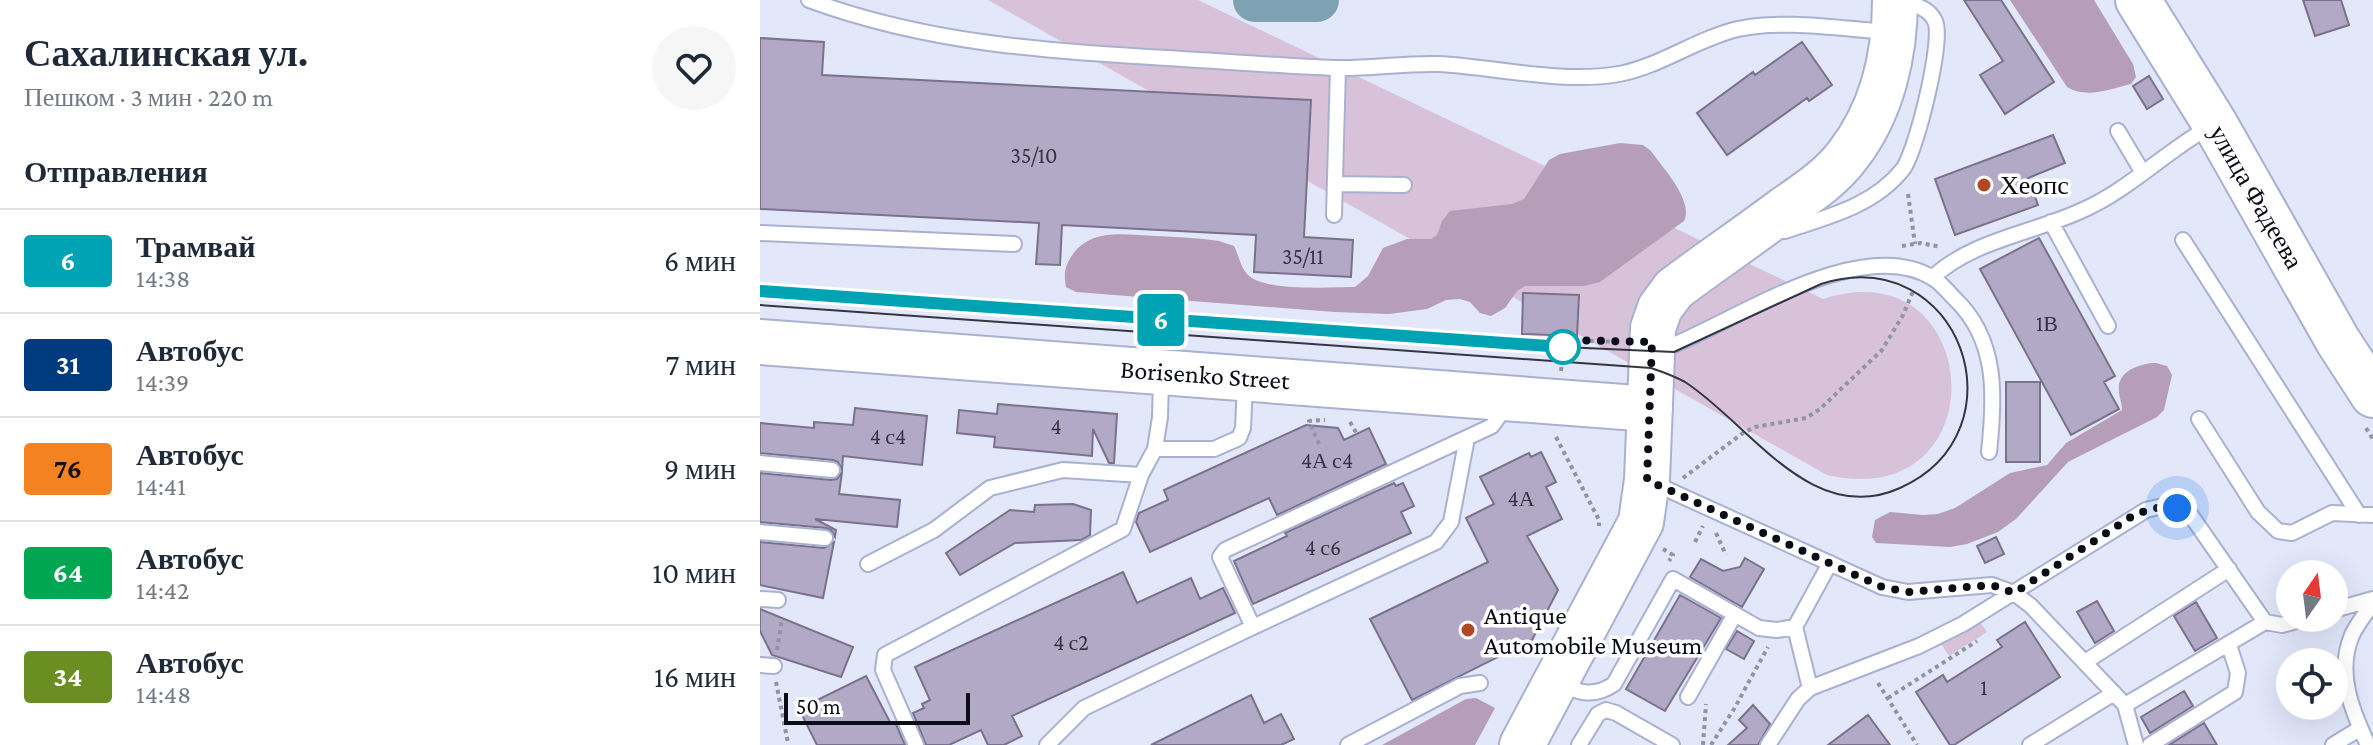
<!DOCTYPE html>
<html lang="ru">
<meta charset="utf-8">
<style>
:root{--surface:#fff;--page:#f6f6f7;--text:#1f2937;--muted:#747a83;--line:#e0e1e3}
body{margin:0;font-family:"Crimson Pro",serif;background:var(--page);color:var(--text);height:100vh;display:flex;flex-direction:column;font-size:30px;white-space:nowrap}
*{box-sizing:border-box;margin:0}
p{font-size:26px;color:var(--muted)}
.icon{flex:none;width:44px;height:44px;fill:none;stroke:currentColor;stroke-width:2;stroke-linecap:round;stroke-linejoin:round}
.map{position:relative;flex:1;overflow:hidden}
.panel{display:flex;flex-direction:column;background:var(--surface);width:760px}
.panel>*{flex:none}
.badge{padding:0 16px;border-radius:6px;font-size:28px;line-height:52px}
.needle{width:52px;rotate:14deg}
.buttons{position:absolute;left:1516px;top:560px;display:grid;gap:16px}
.buttons a{display:grid;place-items:center;width:72px;height:72px;border-radius:50%;background:var(--surface);box-shadow:0 8px 32px #0002;font-size:40px}
.scale{position:absolute;left:24px;bottom:20px;width:186px;box-sizing:border-box;padding-left:8px;border:4px solid #0a0c16;border-top:0;font-size:22px;line-height:28px;white-space:nowrap;color:#0a0c16;-webkit-text-stroke:6px #fff;paint-order:stroke}
.you{position:absolute;width:40px;height:40px;margin:-20px;border:6px solid #fff;border-radius:50%;background:#1a73e8;box-shadow:0 0 0 12px #1a73e833}
.map>.badge{position:absolute;translate:-50% -50%;box-shadow:0 0 0 4px #fff}
h2{padding:0 24px;font-size:30px;line-height:72px}
.round{display:grid;place-items:center;flex:none;width:84px;height:84px;border-radius:42px;background:var(--page)}
.headline{display:flex;align-items:center;justify-content:space-between;height:136px;padding:0 24px}
h1{font-size:38px;font-weight:700;line-height:60px}
ul{padding:0;list-style:none}
li{display:flex;align-items:center;gap:24px;height:104px;padding:0 24px;border-top:2px solid var(--line)}
li div{flex:1}
li b{display:block;font-size:30px}
li em{font-style:normal}
li .badge{min-width:88px;font-weight:700;text-align:center}
main{display:flex;flex:1;min-height:0}
.map>svg:first-child{display:block}
.green{fill:#d8c2da}
.forest{fill:#b69eb8}
.lines{fill:none;stroke-linecap:round;stroke-linejoin:round}
.river{stroke:#7ea2b2;stroke-width:44}
.building{fill:#b2a9c7;stroke:#7a718e;stroke-width:2}
.service-casing{stroke:#aab1d0;stroke-width:18}
.primary-casing{stroke:#aab1d0;stroke-width:48}
.path{stroke:#9094a4;stroke-width:4;stroke-dasharray:4 4;stroke-linecap:butt}
.service{stroke:#fff;stroke-width:14}
.primary{stroke:#fff;stroke-width:44}
.tram{stroke:#343642;stroke-width:2}
.line-casing{stroke:#fff;stroke-width:18}
.line{stroke:#00a3b4;stroke-width:12}
.walk{stroke:#0a0c16;stroke-width:8;stroke-dasharray:0 14.4}
.poi-dot{fill:#b04826;stroke:#fff;stroke-width:3}
.stop-dot{fill:#fff;stroke:#00a3b4;stroke-width:4}
.labels{text-anchor:middle;dominant-baseline:central;stroke-width:7;stroke-linejoin:round;paint-order:stroke}
.number-label{font-size:22px;fill:#343342}
.poi-label{font-size:26px;fill:#0a0c16;stroke:#fff;text-anchor:start}
.street-label{font-size:26px;fill:#0a0c16;stroke:#fff}
</style>
<main>
<section class="panel">
<div class="headline"><div><h1>Сахалинская ул.</h1><p>Пешком · 3 мин · 220 m</p></div><a class="round"><svg class="icon" aria-label="heart" viewBox="0 0 24 24"><path d="M12 20l-8-8c-3-5 5-10 8-4 3-6 11-1 8 4z"/></svg></a></div>
<h2>Отправления</h2>
<ul>
<li><span class="badge" style="background:#00a3b4;color:#fff">6</span><div><b>Трамвай</b><p>14:38</p></div><em>6 мин</em></li>
<li><span class="badge" style="background:#003b80;color:#fff">31</span><div><b>Автобус</b><p>14:39</p></div><em>7 мин</em></li>
<li><span class="badge" style="background:#f58220;color:#111">76</span><div><b>Автобус</b><p>14:41</p></div><em>9 мин</em></li>
<li><span class="badge" style="background:#00a651;color:#fff">64</span><div><b>Автобус</b><p>14:42</p></div><em>10 мин</em></li>
<li><span class="badge" style="background:#6b8e23;color:#fff">34</span><div><b>Автобус</b><p>14:48</p></div><em>16 мин</em></li>
</ul>
</section>
<div class="map">
<svg width="1613" height="745" viewBox="0 0 1613 745">
<rect width="100%" height="100%" fill="#e2e7fa"/>
<path class="green" d="M228 0H438L1063 299C1226 246 1241 515 1067 475Z
M1218 619 1227 632 1189 656 1180 642Z"/>
<path class="forest" d="M1250 0H1334L1373 64 1376 77 1371 84C1350 89 1327 99 1307 87Z
M860 143 883 145 891 151C903 168 934 201 924 221L840 282 824 286H765L757 291 745 308 731 316 720 313 710 302 700 299 686 300 667 309 629 314 575 312 316 292 306 287C304 275 304 268 311 257 330 227 365 235 396 236 417 237 438 238 459 241L474 246C479 255 480 267 488 275 506 292 570 287 595 287L608 276 623 248 647 239H671L677 235 682 221 690 211 752 204 764 199 789 160 800 154Z
M1396 363 1407 366 1412 375 1404 410 1397 417 1308 462 1256 519 1238 532 1207 544 1190 547 1116 543 1112 537 1115 520 1130 512 1163 515 1178 514 1195 508 1250 473 1287 465 1306 443 1362 410C1362 402 1359 398 1359 391 1356 371 1381 363 1396 363Z
M716 698 735 708 715 745H622L706 699Z"/>
<g class="lines">
<path class="river" d="M495 0H557"/>
</g>
<path class="building" d="M1204 0H1241L1294 82 1245 114 1220 75 1243 61Z
M1543 0H1581L1589 25 1555 36Z
M0 38 64 42 62 75 551 100 544 237 593 240 591 277 494 272 496 235 302 225 300 265 276 264 279 223 0 209Z
M1042 42 1072 85 1049 101 1047 98 967 155 937 113 993 72 995 75Z
M1389 76 1403 99 1387 109 1373 86Z
M1293 135 1305 163 1268 178 1278 205 1195 235 1175 179Z
M1279 238 1355 376 1344 382 1359 409 1311 435 1220 269Z
M763 293 819 295 817 336 762 334Z
M1246 382H1280V462H1246Z
M238 404 357 414 354 463H349L333 429 332 456 234 447 235 437 197 433 199 410 237 414Z
M95 408 167 416 162 465 83 456 82 470 78 462 73 460 0 453V423L54 428V422L93 425Z
M546 425 578 428 584 440 609 428 626 464 517 515 509 498 390 552 376 522 379 513 408 500 404 490Z
M781 452 796 482 786 487 802 519 767 536 798 590 772 640 652 700 610 619 728 562 706 518 734 504 720 477 769 453 771 457Z
M82 472 79 494 140 500 137 527 55 519 76 530 75 537 71 530 66 528 0 522V473L71 480 77 479Z
M634 483 636 486 643 483 654 506 641 512 651 533 493 604 474 561 527 536 525 533Z
M313 504 331 510 330 535 321 540 255 543 200 575 186 553 250 510 274 512 275 505Z
M1236 537 1244 554 1225 563 1217 546Z
M0 542 64 548 74 542 63 598 0 585Z
M985 558 1004 569 982 607 930 577 941 559 963 571 980 567Z
M363 572 377 603 431 578 440 599 463 588 475 613 252 716 262 736 244 745H228L221 730 189 745H166L153 713 164 708 162 704 170 700 155 667Z
M920 595 961 618 905 711 866 689Z
M1337 601 1354 631 1335 643 1317 612Z
M1436 602 1457 638 1435 651 1414 616Z
M0 609 93 647 81 677 12 655 0 631Z
M1265 622 1300 677 1194 745H1190L1156 692 1183 675 1187 682 1242 647 1237 640Z
M977 631 994 641 984 659 966 649Z
M106 676 131 724 135 722 145 745H57L39 709Z
M1424 691 1433 706 1390 733 1381 717Z
M491 695 504 723 521 714 534 739 521 745H391Z
M993 705 1010 724 998 745H968L987 728 979 720Z
M1108 715 1130 745H1068Z
M1444 723 1457 745H1409Z"/>
<g class="lines">
<g class="service-casing">
<path id="service" d="M49 0C166 43 283 51 406 58 462 61 519 66 575 68 609 69 643 63 678 64 737 67 800 84 859 74 901 66 936 39 978 29 1022 19 1082 29 1128 32
M1358 131 1383 173
M575 184 644 185
M574 215 578 68
M1291 222 1348 326
M1019 231H1025C1067 217 1114 206 1143 169 1156 152 1184 40 1175 21 1168 6 1152 4 1138 3
M0 233 254 244
M1423 240 1599 515
M1172 278C1212 240 1274 233 1323 210 1370 189 1406 151 1451 126
M896 347 911 346C978 319 1102 234 1173 278 1181 283 1188 292 1195 299 1238 340 1235 397 1229 452
M1439 419 1498 512 1518 531 1532 533 1572 513 1613 515
M395 449H454L479 438 483 428 485 383
M0 463 72 470
M891 482 1122 587 1148 592 1232 585 1254 593 1271 606 1365 705 1376 745
M0 532 65 538
M108 564 174 530 230 488 303 470 381 475
M0 599 18 600
M1574 610 1613 599
M493 627 676 542 691 522 707 438
M1035 627 1050 688
M1325 662 1469 569
M0 665 14 666
M800 683C820 694 835 697 854 684L913 579 999 628 1017 630 1035 627 1070 563
M928 697 975 614
M1365 705 1505 622 1522 625 1547 618
M156 745 123 670 125 655 363 529 381 475 395 449 400 417 401 378
M287 745 324 708 493 627 460 557 465 550 732 426 747 405
M588 745 700 686 720 683
M819 745 838 714 846 710 856 713 912 745
M1008 745 1038 699 1050 688 1159 646 1203 624 1386 510 1403 506 1430 514 1505 622
M1270 745 1354 693
M1390 745 1475 692 1478 673 1469 645
M1573 745 1599 729
M1608 745C1592 711 1576 673 1592 635 1597 624 1606 613 1613 603"/>
</g>
<g class="primary-casing">
<path id="primary" d="M1378 0 1455 124 1578 341 1613 395
M0 342 890 409
M762 745 881 522 887 480 893 328 900 308 914 289C950 262 987 237 1023 210 1046 194 1071 178 1088 155 1122 111 1135 55 1135 0"/>
</g>
<path class="path" d="M1148 194 1155 244
M1142 246 1161 243 1181 247
M801 371 805 340 861 342
M590 422 597 434
M1606 428 1613 439
M796 437 839 520V526
M559 444 549 421 565 420
M923 478 983 433 995 427 1046 418 1060 409 1122 350 1143 315 1154 289
M956 533 966 555
M935 542 943 526
M903 549 913 555 909 561
M17 650 22 619
M16 682 28 743
M1118 683 1157 745
M1128 698 1217 641
M943 745 946 704
M951 745 974 709 1008 647"/>
<use href="#service" class="service"/>
<use href="#primary" class="primary"/>
<path class="tram" d="M0 291 803 347 914 352 1061 284C1200 240 1267 431 1140 488 1051 528 989 423 925 382 914 376 903 372 891 368L0 305"/>
</g>
<g class="lines">
<g class="line-casing">
<path id="line" d="M0 291 803 347"/>
</g>
<use href="#line" class="line"/>
<path class="walk" d="M803 347 805 340 892 342 887 480 1122 587 1148 592 1232 585 1254 593 1371 517C1387 509 1399 506 1417 508"/>
</g>
<g class="poi-dot">
<circle cx="1224" cy="185" r="8"/>
<circle cx="708" cy="630" r="8"/>
</g>
<circle class="stop-dot" cx="803" cy="347" r="16"/>
<g class="labels">
<g class="number-label">
<text x="274" y="155">35/10</text>
<text x="543" y="256">35/11</text>
<text x="1287" y="323">1В</text>
<text x="296" y="426">4</text>
<text x="128" y="436">4 с4</text>
<text x="567" y="460">4А с4</text>
<text x="761" y="498">4А</text>
<text x="563" y="547">4 с6</text>
<text x="311" y="642">4 с2</text>
<text x="1224" y="687">1</text>
</g>
<g class="poi-label">
<text x="1240" y="185">Хеопс</text>
<text x="724" y="615">Antique<tspan x="724" dy="30">Automobile Museum</tspan></text>
</g>
<g class="street-label">
<text transform="translate(1496 197) rotate(60)">улица Фадеева</text>
<text transform="translate(445 375) rotate(4)">Borisenko Street</text>
</g>
</g>
</svg>
<div class="buttons">
<a><svg class="needle" viewBox="-14 -14 28 28"><path d="M0-13l5 13h-10z" fill="#e53935"/><path d="M0 13l5-13h-10z" fill="#747a83"/></svg></a>
<a><svg class="icon" aria-label="locate" viewBox="0 0 24 24"><circle cx="12" cy="12" r="6"/><path d="M12 2v4M12 18v4M2 12h4M18 12h4"/></svg></a>
</div>
<div class="scale">50 m</div>
<div class="you" style="left:1417px;top:508px"></div>
<b class="badge" style="left:401px;top:320px;background:#00a3b4;color:#fff">6</b>
</div>
</main>
